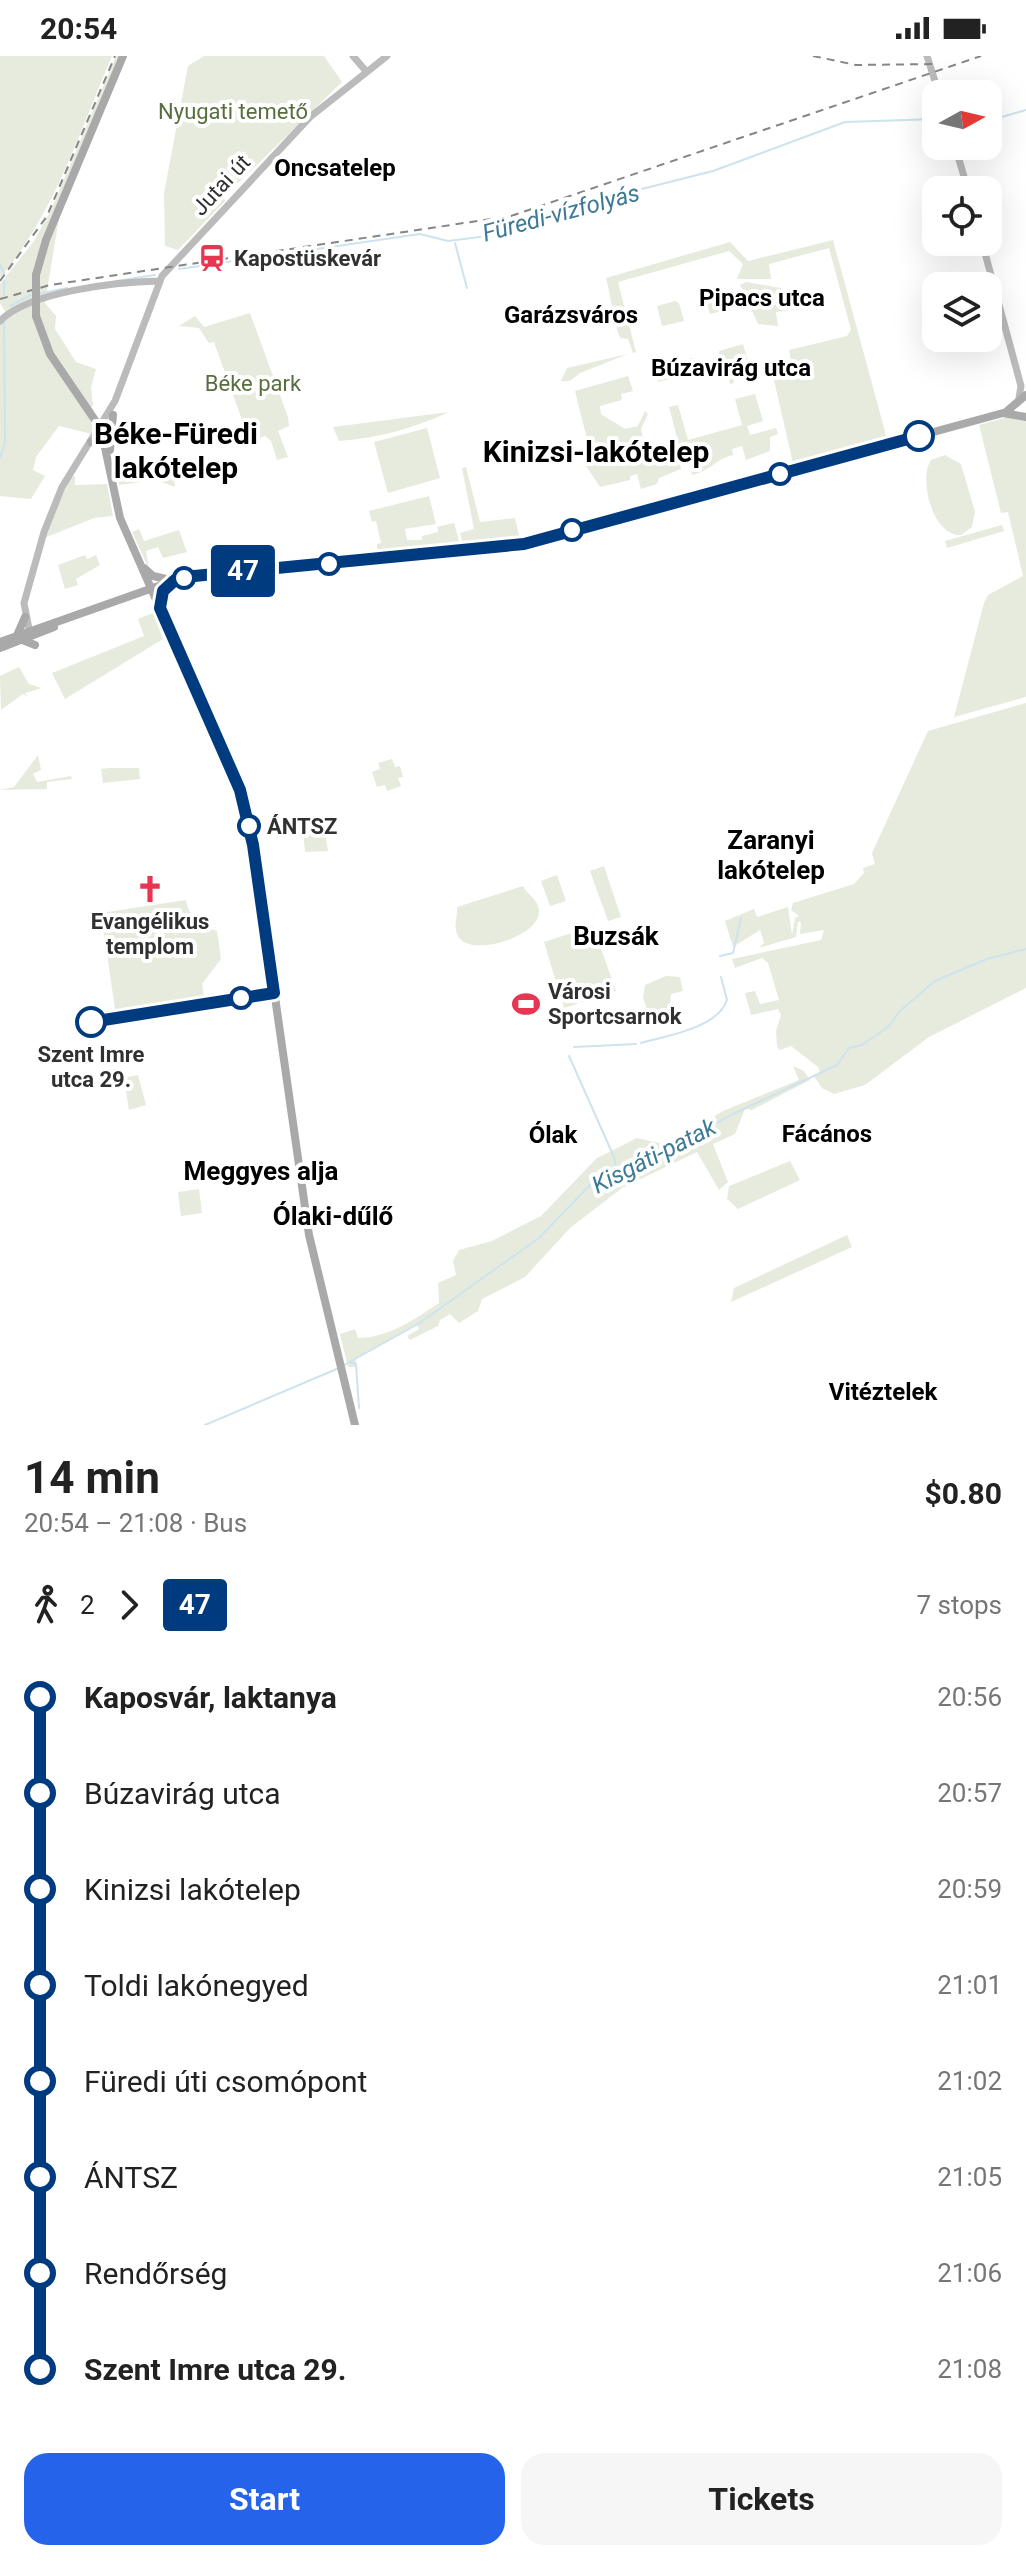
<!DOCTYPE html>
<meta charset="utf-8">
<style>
:root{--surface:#fff;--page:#f6f6f6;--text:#222;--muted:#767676;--accent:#2563eb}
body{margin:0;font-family:Roboto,sans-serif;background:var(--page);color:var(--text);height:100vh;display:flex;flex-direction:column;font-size:30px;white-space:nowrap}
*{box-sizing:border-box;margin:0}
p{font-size:26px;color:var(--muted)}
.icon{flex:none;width:44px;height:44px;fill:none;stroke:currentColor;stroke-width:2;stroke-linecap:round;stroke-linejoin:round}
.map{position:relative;height:1369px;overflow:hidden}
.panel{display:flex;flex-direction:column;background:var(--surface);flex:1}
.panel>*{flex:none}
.badge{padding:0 16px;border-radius:6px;font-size:28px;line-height:52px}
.needle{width:52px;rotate:82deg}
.controls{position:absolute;left:922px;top:24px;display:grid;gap:16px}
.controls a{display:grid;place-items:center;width:80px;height:80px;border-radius:16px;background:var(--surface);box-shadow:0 8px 32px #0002;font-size:40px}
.map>.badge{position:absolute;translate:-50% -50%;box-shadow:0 0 0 4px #fff}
.legs{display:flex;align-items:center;gap:12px;height:88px;padding:0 24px;font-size:26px}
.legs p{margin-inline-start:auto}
.summary{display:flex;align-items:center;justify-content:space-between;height:136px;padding:0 24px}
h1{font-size:44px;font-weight:700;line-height:60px}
.action{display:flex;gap:16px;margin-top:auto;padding:16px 24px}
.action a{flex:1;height:92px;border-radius:24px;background:var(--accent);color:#fff;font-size:32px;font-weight:700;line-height:92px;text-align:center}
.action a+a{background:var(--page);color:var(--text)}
ul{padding:0 24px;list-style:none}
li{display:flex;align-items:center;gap:28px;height:96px;font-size:30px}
li i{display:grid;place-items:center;width:12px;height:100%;margin:0 10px;background:currentColor}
li i::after{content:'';width:20px;height:20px;margin:-10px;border:6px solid;border-radius:50%;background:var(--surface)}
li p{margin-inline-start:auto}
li:first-child i{background:linear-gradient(#0000 50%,currentColor 0)}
li:last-child i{background:linear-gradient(currentColor 50%,#0000 0)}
.status{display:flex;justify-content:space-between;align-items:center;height:56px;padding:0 40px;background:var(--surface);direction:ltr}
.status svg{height:22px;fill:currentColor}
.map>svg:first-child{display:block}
.green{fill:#e6ebdd}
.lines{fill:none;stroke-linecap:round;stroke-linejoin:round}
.stream{stroke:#cde3ed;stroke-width:2}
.secondary{stroke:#bbb;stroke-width:7}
.primary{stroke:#a9a9a9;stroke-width:8}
.rail{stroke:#868686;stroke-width:2;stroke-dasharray:8 6;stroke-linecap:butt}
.primary-bridge{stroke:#a9a9a9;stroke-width:8}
.line-1-casing{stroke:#fff;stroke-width:18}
.line-1{stroke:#003b80;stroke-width:12}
.stop-1-dot{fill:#fff;stroke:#003b80;stroke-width:4}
.labels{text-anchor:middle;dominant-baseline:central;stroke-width:8;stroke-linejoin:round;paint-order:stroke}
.park-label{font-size:22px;fill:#586e3e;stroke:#fff}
.street-label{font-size:22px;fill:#313131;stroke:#fff}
.poi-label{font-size:22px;font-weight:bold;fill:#313131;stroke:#fff;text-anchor:start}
.stop-label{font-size:22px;font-weight:bold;fill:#313131;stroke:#fff;text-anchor:start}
.neighbourhood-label{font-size:24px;font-weight:bold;fill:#000;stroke:#fff}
.water-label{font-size:24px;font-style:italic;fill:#3e7a95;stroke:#fff}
.quarter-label{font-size:26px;font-weight:bold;fill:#000;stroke:#fff}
.district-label{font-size:30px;font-weight:bold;fill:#000;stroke:#fff}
</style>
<div class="status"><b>20:54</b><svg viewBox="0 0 49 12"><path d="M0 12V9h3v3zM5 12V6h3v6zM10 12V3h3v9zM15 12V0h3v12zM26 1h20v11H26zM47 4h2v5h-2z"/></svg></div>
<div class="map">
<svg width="1026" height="1369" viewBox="0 0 1026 1369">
<rect width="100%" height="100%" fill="#fff"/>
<path class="green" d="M0 0H112C79 77 54 158 0 222Z
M116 0H127L59 162 45 247 56 260 55 273 76 306 96 313 91 331 93 349 87 358 94 373 92 378 59 370 36 401 33 414 45 420 31 443 0 440V268L8 260 0 247V228L34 185 51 154Z
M204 0H324L342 26 230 135 218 131 215 141 226 144 178 194 165 190 164 137 188 10Z
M833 184 887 383 793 407 771 311 791 306 789 294 847 280 851 274 829 192 769 208 771 223H737L743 208 729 195 618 226 636 296 633 297 628 283 620 282C613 265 611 241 606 222L730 186 748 205Z
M746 226 781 232 783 240 804 236 808 252 776 256 778 270 758 268 740 229Z
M726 232 731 253 710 258 705 241Z
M675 245 679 247 684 265 662 270 657 250Z
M250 257 288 361 289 370 278 375 288 401 277 404 271 385 265 380 250 386 214 286 209 287 199 272 179 270 195 260 204 271Z
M743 288 751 315 733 320 734 327 730 328 726 315 713 319 711 312 722 309 719 295Z
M628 298 580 317 570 325H561L567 312Z
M692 302 696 316 658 326 655 313Z
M628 320 633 335 621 338 622 344 600 350 601 358 625 373 638 370 645 355 648 358 641 373 643 383 658 392 678 385 669 351 678 349 688 384 742 369 735 343 755 338 763 365 747 370 750 379 776 372 778 378 770 381V395L746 404 742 390 732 393 733 399C714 404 712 414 692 419L689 404 680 406 681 413 659 422 657 428 641 433 637 418 630 420V424L600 431 584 407 586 379 575 335Z
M449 356C414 372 379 382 339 385L333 371Z
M1026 356V641L954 661 984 547 988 539 1023 520 1008 456 1001 457 979 369Z
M427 372 440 422 388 437 374 386Z
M945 399 961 408 975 456 972 471 961 479C933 481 918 423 931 404Z
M133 408 169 410 174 415 175 431 156 424 119 429 117 418 132 414Z
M466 411 480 466 515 462 520 483 463 489 460 477 474 473 462 412Z
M75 420V429L107 428 113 460 94 462 44 482 70 421Z
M429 440 436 468 405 473 407 484H422V480L438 476 437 471 454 467 462 496 377 503V488L381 487 376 465 372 466 369 455Z
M1002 469 1004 475 947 492 945 485Z
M139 473 144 485 179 474 187 496 163 502 158 491 146 495 149 513 132 476Z
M85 499 87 503 96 499 100 509 76 523 78 529 65 533 58 509Z
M153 557 163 583 65 643 52 617 144 580 138 563Z
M19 611 29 628 42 632 25 637 28 641 23 638 1 654 0 620Z
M1026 647V932L929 981 865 1029 834 1038 822 1032 814 1020 820 1017 818 1011 791 990 780 994 777 991 776 975 781 959 778 953 751 959 745 937 755 935 760 948 779 944 768 907 762 902 735 912 732 903 821 884 824 874 800 878 801 866H798L796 881 759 892 764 887 760 874 733 891 725 865 754 853 757 861 788 851 792 879 795 862 799 860 791 854 793 847 854 828 864 817 863 812 875 808 872 797 928 675Z
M38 699 41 714 33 718 37 726 71 720 72 723 47 726V733L0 734 14 731Z
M392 703 395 711 400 710 403 721 398 722 401 730 387 735 385 729 377 731 372 716 380 713 378 707Z
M109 712H139L140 723 103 727 101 713Z
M324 769 328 795 305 796 303 774Z
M604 810 621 861 608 865 590 815Z
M557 819 566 845 550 850 541 825Z
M523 830C528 840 539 843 539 856 539 880 474 901 459 882 452 871 458 862 457 851Z
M186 844C190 863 199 869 217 875L221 903 202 928 205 946 116 960 101 857Z
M593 870 616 935 564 952 544 886Z
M666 920 680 921 683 935 671 938 670 953 648 956 643 942 645 929Z
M793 1010 804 1015 810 1024 752 1054 745 1053 735 1078 713 1088 728 1126 719 1134 697 1096 622 1132 570 1172 525 1221 482 1243 478 1255 459 1267 450 1258 440 1264 438 1270 410 1284 407 1280 419 1273 417 1268 356 1302V1311H348L340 1278 355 1273 358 1282C388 1282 415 1263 439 1247L438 1227 456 1219 453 1205 459 1194 492 1185 541 1160 597 1102 637 1082 667 1089 723 1055 799 1024Z
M138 1019 146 1049 129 1054 124 1022Z
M790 1105 800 1124 738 1153 727 1143 729 1130Z
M199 1133 202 1157 181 1160 178 1136Z
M847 1179 852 1191 731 1246 734 1232Z"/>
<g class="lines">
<path class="stream" d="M988 65 1026 54
M455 187 467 232
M0 209 4 217
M179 213 420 178 448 185 495 179 618 139 713 115 845 66 936 63
M116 225 155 219
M37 238 67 232
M4 239V225
M10 250 31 239
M0 402 5 387 4 267
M720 900 733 897 741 862
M641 987C666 980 718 972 727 944L721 921
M574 991 636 988
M569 1000 614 1101 617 1116
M350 1306 356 1308 359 1352
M344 1309 418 1268 539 1182 590 1129 657 1101 729 1060 837 1009 849 992 862 989 888 971 900 955 935 925 987 903 1026 893
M205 1369 339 1312"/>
<path class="secondary" d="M353 0 365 14
M927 0 939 38
M955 90 968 134
M982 186 1021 330 1019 342
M0 265C29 235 118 226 159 225
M29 573 24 547 44 476 62 431 115 345 162 220 310 61 387 0"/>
<path class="primary" d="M36 219 46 184 123 0
M36 260 50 298 101 373 120 462 240 734 259 829 309 1179 355 1369
M1007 355 1026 339
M91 386 102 385 106 388
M110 394 113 359
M144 512 153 520 170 524
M160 552 163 535 173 526
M18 577 25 561
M20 583 35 589
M0 586 184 521 524 488 1003 357 1026 361
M0 592 54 571"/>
<path class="rail" d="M813 0 856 9 936 8
M0 225 47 160 115 0
M0 243 50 229 511 160 981 0"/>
<path class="primary-bridge" d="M36 219V260"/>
</g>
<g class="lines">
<g class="line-1-casing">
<path id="line-1" d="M91 966 274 937 253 789 240 734 160 552 163 535 175 524 184 521 524 488 919 380"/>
</g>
<use href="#line-1" class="line-1"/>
</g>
<defs>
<g id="station-bare" transform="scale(2.16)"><path d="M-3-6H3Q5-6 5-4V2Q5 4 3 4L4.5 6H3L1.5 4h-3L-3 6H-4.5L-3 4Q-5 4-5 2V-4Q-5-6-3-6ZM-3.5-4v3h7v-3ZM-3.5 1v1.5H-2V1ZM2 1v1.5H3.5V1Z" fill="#e63652" stroke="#fff" stroke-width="2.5" paint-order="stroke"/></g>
<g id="church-bare" transform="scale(2.16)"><path d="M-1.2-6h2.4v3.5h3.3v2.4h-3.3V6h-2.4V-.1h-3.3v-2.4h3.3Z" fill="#e63652" stroke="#fff" stroke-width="2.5" paint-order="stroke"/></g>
<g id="stadium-bare" transform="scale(2.16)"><path d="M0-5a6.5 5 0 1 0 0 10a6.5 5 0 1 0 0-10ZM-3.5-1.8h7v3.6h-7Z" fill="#e63652" stroke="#fff" stroke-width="2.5" paint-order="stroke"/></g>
</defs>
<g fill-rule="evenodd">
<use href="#station-bare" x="212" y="202"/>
<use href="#church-bare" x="150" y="833"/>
<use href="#stadium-bare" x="526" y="948"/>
</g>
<g class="stop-1-dot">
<circle cx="919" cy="380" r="14"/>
<circle cx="780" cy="418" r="10"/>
<circle cx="572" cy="474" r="10"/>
<circle cx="329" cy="508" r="10"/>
<circle cx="184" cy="522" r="10"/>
<circle cx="249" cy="770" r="10"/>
<circle cx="241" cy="942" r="10"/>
<circle cx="91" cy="966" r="14"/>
</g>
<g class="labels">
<g class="park-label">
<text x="233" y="55">Nyugati temető</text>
<text x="253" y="327">Béke park</text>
</g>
<g class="street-label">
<text transform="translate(221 129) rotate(-47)">Jutai út</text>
</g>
<g class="poi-label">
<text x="234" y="202">Kapostüskevár</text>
<text x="150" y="865" text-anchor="middle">Evangélikus<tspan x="150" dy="25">templom</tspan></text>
<text x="548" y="935">Városi<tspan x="548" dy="25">Sportcsarnok</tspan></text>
</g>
<g class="stop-label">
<text x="267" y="770">ÁNTSZ</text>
<text x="91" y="998" text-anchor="middle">Szent Imre<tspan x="91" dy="25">utca 29.</tspan></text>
</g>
<g class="neighbourhood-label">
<text x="335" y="112">Oncsatelep</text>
<text x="762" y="242">Pipacs utca</text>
<text x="571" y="259">Garázsváros</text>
<text x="731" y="312">Búzavirág utca</text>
<text x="827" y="1078">Fácános</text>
<text x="553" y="1079">Ólak</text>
<text x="883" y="1336">Vitéztelek</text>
</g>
<g class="water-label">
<text transform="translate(561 157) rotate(-15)">Füredi-vízfolyás</text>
<text transform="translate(654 1100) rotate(-27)">Kisgáti-patak</text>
</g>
<g class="quarter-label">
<text x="771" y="784">Zaranyi<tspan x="771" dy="30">lakótelep</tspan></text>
<text x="616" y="880">Buzsák</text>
<text x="261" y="1115">Meggyes alja</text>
<text x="333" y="1160">Ólaki-dűlő</text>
</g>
<g class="district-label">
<text x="176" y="377">Béke-Füredi<tspan x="176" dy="34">lakótelep</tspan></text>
<text x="596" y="395">Kinizsi-lakótelep</text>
</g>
</g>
</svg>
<div class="controls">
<a><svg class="needle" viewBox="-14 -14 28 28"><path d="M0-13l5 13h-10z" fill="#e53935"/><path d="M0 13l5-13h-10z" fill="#767676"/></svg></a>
<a><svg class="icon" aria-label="locate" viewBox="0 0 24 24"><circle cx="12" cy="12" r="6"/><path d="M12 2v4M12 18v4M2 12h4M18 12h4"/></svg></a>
<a><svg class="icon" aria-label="layers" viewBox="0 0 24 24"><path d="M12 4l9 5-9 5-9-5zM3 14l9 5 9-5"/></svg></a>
</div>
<b class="badge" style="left:243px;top:515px;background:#003b80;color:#fff">47</b>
</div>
<section class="panel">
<div class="summary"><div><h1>14 min</h1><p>20:54 – 21:08 · Bus</p></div><b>$0.80</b></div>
<div class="legs"><svg class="icon" aria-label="walk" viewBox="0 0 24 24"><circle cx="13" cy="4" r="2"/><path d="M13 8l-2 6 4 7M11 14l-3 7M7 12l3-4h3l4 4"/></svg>2<svg class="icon" aria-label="forward" viewBox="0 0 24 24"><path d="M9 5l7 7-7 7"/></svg><b class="badge" style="background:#003b80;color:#fff">47</b><p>7 stops</p></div>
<ul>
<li><i style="color:#003b80"></i><b>Kaposvár, laktanya</b><p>20:56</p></li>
<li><i style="color:#003b80"></i><span>Búzavirág utca</span><p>20:57</p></li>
<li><i style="color:#003b80"></i><span>Kinizsi lakótelep</span><p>20:59</p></li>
<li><i style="color:#003b80"></i><span>Toldi lakónegyed</span><p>21:01</p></li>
<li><i style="color:#003b80"></i><span>Füredi úti csomópont</span><p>21:02</p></li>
<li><i style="color:#003b80"></i><span>ÁNTSZ</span><p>21:05</p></li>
<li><i style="color:#003b80"></i><span>Rendőrség</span><p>21:06</p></li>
<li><i style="color:#003b80"></i><b>Szent Imre utca 29.</b><p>21:08</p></li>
</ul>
<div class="action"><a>Start</a><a>Tickets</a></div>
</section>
